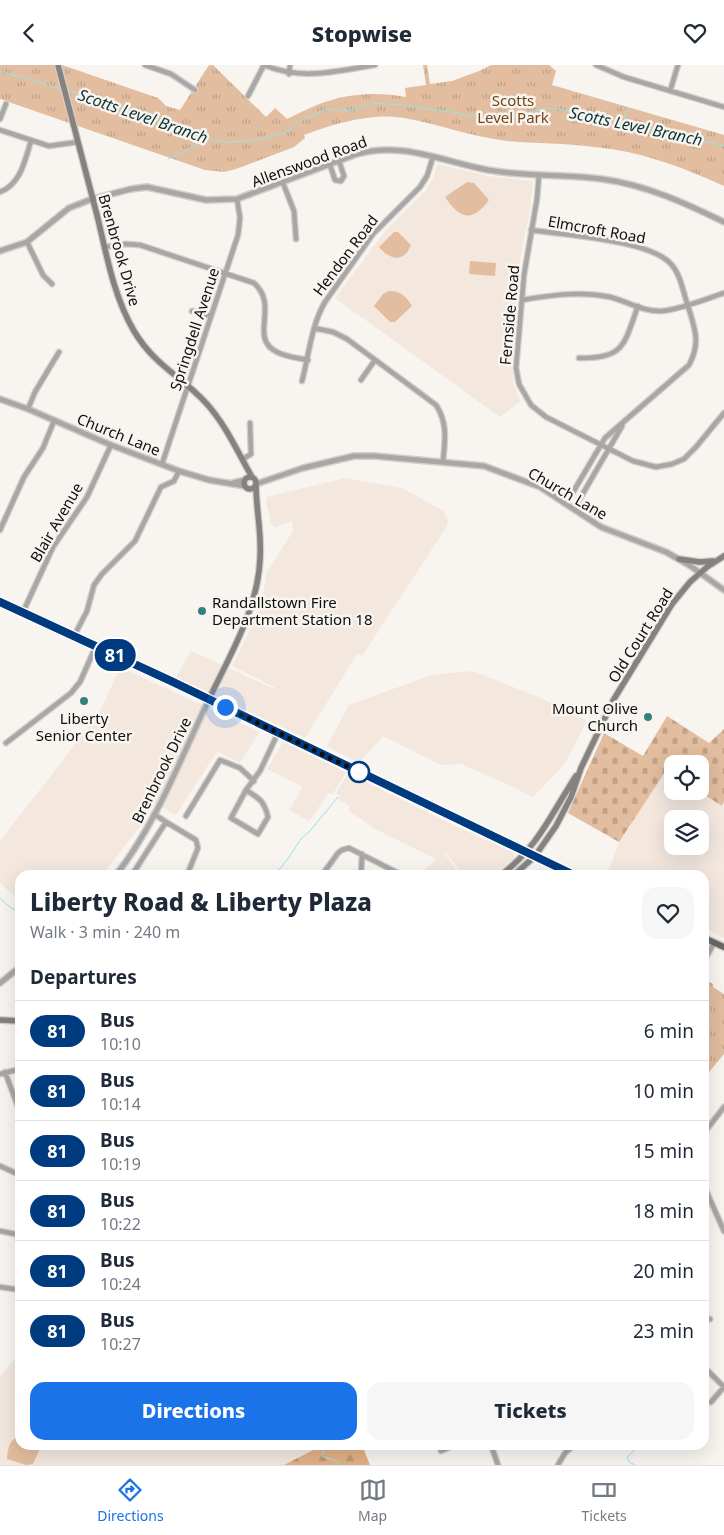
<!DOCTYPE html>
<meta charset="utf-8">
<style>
:root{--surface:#fff;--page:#f6f6f7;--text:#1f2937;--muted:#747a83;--line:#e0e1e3;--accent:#1a73e8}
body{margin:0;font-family:"Noto Sans",sans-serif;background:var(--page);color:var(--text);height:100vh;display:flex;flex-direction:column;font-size:19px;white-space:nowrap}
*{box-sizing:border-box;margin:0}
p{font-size:16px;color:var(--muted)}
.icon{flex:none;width:28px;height:28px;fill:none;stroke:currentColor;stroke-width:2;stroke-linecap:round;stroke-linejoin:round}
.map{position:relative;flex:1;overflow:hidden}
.drawer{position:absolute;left:15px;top:805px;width:694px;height:580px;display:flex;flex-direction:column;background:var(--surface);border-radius:15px;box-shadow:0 5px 20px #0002}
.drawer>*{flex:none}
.badge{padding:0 10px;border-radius:16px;font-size:18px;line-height:32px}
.buttons{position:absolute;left:664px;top:690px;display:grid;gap:10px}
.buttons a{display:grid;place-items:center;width:45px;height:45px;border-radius:10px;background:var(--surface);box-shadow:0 5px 20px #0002;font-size:25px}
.you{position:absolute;width:25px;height:25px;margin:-12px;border:4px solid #fff;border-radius:50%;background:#1a73e8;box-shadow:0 0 0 8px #1a73e833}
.map>.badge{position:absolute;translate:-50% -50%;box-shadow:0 0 0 2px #fff}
h2{padding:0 15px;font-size:19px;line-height:45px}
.round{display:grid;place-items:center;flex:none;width:52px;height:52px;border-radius:15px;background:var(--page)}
.headline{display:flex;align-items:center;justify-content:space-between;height:85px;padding:0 15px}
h1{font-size:24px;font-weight:800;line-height:38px}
.button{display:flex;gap:10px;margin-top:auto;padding:10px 15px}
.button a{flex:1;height:58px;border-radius:15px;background:var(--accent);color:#fff;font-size:20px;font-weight:800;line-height:58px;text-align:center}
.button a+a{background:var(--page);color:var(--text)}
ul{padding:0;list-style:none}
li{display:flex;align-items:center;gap:15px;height:60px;padding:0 15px;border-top:1px solid var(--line)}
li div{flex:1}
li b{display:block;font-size:19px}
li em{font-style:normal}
li .badge{min-width:55px;font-weight:700;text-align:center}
header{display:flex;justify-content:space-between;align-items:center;height:65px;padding:0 15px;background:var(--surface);font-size:22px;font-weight:800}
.tabs{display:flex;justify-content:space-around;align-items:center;height:70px;border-top:1px solid var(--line);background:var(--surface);font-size:14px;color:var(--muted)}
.tabs a{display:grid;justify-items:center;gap:2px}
.tabs .active{color:var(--accent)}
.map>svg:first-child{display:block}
.built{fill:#f3e7de;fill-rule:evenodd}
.grass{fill:url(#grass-tufts)}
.forest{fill:url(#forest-firs)}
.cemetery{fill:url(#cemetery-stones)}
.pitch{fill:#e2bd9f}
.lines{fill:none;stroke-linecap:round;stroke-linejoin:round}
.stream{stroke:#94e6e5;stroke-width:1}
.minor-casing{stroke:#d3cfcc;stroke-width:7}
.tertiary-casing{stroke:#d3cfcc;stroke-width:8}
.secondary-casing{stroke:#d3cfcc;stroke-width:8}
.primary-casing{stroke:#d3cfcc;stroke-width:9}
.minor{stroke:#a9a7a6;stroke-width:4.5}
.tertiary{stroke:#a9a7a6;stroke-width:5}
.secondary{stroke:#858280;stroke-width:5.5}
.primary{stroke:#6b6765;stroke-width:6}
.line-casing{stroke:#fff;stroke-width:11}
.line{stroke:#003b80;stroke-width:8}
.walk{stroke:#0f0e0c;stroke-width:5;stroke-dasharray:0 9}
.poi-dot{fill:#367f7e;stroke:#f8f4f0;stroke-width:2}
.stop-dot{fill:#fff;stroke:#003b80;stroke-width:2.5}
.labels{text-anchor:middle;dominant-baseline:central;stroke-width:5;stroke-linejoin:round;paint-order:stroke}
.park-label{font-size:15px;fill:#734416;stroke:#f8f4f0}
.street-label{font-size:15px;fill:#0f0e0c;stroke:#f8f4f0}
.poi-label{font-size:15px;fill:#0f0e0c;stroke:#f8f4f0;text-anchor:start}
.water-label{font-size:16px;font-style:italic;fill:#0b3434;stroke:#f8f4f0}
</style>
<header><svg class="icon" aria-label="back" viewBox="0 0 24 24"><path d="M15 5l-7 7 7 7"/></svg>Stopwise<svg class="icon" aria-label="heart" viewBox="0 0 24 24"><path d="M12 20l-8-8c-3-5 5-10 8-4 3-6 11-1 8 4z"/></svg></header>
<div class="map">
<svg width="724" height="1400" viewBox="0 0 724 1400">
<defs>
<pattern id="grass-tufts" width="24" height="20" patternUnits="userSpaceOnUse" patternTransform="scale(1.25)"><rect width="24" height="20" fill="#e2bd9f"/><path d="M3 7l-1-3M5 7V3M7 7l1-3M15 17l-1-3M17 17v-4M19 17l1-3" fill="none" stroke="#c1a188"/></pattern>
<pattern id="forest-firs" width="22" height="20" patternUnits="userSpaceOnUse" patternTransform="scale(1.25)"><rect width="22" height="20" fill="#e1b087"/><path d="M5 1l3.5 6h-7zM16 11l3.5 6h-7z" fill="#c09673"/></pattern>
<pattern id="cemetery-stones" width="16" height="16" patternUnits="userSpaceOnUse" patternTransform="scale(1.25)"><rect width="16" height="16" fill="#e2bd9f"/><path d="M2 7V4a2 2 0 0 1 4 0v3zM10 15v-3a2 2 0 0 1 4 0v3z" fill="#c1a188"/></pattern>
</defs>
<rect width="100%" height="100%" fill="#f8f4f0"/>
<path class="built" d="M437 99 488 111 533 116 530 145 520 194 511 297 514 321 521 336 500 352 335 233 386 165 425 126 434 112Z
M345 413 402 423 443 446 448 455 447 461 362 591 357 589 305 673 176 612 191 586 274 624V622L232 601 262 541 266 509 293 466 292 456 276 462 271 459 266 437 267 432Z
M120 602 260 667 240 698 217 686 176 750 153 737 141 760 102 810H20V836L0 818V776L91 659 103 640Z
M473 606 543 634 587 656 564 700 533 732 505 718 461 699 441 700 383 671 359 698 327 681 349 640 432 610Z
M283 677 346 707 333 729H328L309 756 289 745 303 722 267 704Z
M665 706 672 711V726H698L724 742V873L704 863V810H607L619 777ZM672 754H700V781H672Z
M348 708 445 756 514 788V794L492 810H463L445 787 444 788 460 810H418L438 793 436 794 375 764 348 745 350 741 338 734 340 731 336 728Z
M20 1287V1380H323L284 1400H0V1312Z"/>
<path class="grass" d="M0 0H62L158 33 166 41 180 45 209 0H213L266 52 275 43 287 54C294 51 300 47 308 44 340 29 371 26 406 32L405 23 426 20 423 0H427L430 19 452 16 479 6 491 0H549L556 6 552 20 724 70V121C682 102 640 86 594 82 565 78 536 79 507 76 472 72 438 59 404 53 373 47 332 59 304 70L305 73 294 82 236 104 224 107 205 105 0 34Z
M704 914 713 919V922L724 929V989L704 1013Z"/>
<path class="forest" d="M323 1380H362L370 1400H284Z"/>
<path class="cemetery" d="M667 651 709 678 724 664V737L722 741 698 726H700V699H672V711L665 707 619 777 568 748 604 668 643 691Z"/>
<path class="pitch" d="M467 117 474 118 489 135C472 158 460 154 445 132Z
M394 167H398L411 180C404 198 390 195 379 182Z
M470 196 496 198 495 211 469 209Z
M389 226C400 225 407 232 412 241L395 257H390L374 241 383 229Z
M20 1371V1380L41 1381 33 1399 26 1400 7 1394C8 1384 9 1374 20 1371Z"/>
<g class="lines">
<path class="stream" d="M0 6 62 24
M68 25 98 37 146 52 191 70 204 74 228 77 258 75 284 68 290 65 296 58 326 44 348 46 374 38 401 40 460 48 468 51 476 50 502 54 547 43C562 43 574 50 589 48L724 81
M624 43 625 57
M168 94 203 77 204 74
M275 810 287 795 301 774 310 766 338 732
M0 833 6 839 20 849
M325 1380 322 1391 336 1396 340 1400
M635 1400 629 1397 627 1392 635 1385 637 1380"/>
<g class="minor-casing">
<path id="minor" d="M145 0 171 9 195 25
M596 0 624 12 724 42
M289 9 290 0
M670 26 678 0
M248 31 264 0C302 16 336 6 375 0
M0 54 6 39
M0 65 49 81 78 77
M330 100 335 115 341 116 344 111 339 96
M539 110 537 134 524 210 516 303 519 319 531 340 546 352 633 396 656 402 672 399 684 394 696 382 724 348
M283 118 294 146 296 174
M0 127C21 119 25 95 31 76
M531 165C564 170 650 175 671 199 681 210 683 227 688 241 695 264 701 278 689 300L605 373 566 439
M27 177 43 210 52 219
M105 182 126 179 140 180 254 218C280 241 248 273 277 287 286 292 298 293 308 295
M522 235C551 230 580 226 610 232 626 236 644 247 661 246 679 245 706 234 724 228
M192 246 211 251
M314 263 333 267 347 274 436 340C448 358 445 376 443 396
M579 293C625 294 624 279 638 241
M361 315 375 295
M302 316C309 290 311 261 325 237L373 169 420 122 427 111 433 92
M28 344 35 327 59 287
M243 394 251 389 250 358
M162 399 238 170 240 153 237 134
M574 444 622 361
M0 465 24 412 43 383 54 356
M23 547 53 482 87 432 111 380
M74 571 87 546 94 520 102 509 135 476 161 422 174 416 179 406
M6 678 71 628 80 617 96 581
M246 725 231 753 258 769 268 752C264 736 260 734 246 725L260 706 278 668
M154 749 166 757
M186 751 220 695 240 703 254 716
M132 810 166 757 196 775 198 783 187 810
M322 810 338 788 342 785 349 783 402 810
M361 810 362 789
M704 896 714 878
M5 1007 20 1047
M0 1009 20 1004
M704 1068 724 1042
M0 1101 20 1110
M704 1121 724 1166
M0 1166 20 1170
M0 1222 20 1225
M704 1256 710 1254
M704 1302 724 1322
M711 1337 724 1322
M439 1380 441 1386 455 1380
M491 1380 498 1400
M558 1400 565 1388 574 1380"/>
</g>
<g class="tertiary-casing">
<path id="tertiary" d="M0 186 27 177 69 143 92 134 131 124 147 122 206 135 237 134 357 89C402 76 444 97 488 105 526 112 564 109 602 114 646 120 685 138 724 157
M0 334 28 344 111 380 179 406 209 415 245 421
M233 418 245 415
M256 419 303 403 354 391H374L484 401 540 422 601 462 666 487 689 500 724 525
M116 810C156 759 181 693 209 634
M0 918 20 902"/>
</g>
<g class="secondary-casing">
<path id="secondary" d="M58 0C71 51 85 103 98 154 107 192 114 232 134 266 154 300 181 311 206 338 226 360 237 386 252 412
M244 418a6 6 0 1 1 12 0a6 6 0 1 1-12 0Z
M679 494 700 497 713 496
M209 634C230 590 258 544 260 494 262 469 256 445 256 420
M501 810C539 781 551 749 576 711
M514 810 535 791 556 761 571 732 581 703 614 634 672 539 690 517 707 502 724 491
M0 955 20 956"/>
</g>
<g class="primary-casing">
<path id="primary" d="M0 537 154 608 574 810
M704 873 724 882"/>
</g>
<use href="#minor" class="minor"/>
<use href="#tertiary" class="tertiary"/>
<use href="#secondary" class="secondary"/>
<use href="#primary" class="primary"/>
</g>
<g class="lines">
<g class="line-casing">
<path id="line" d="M0 537 171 616 574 810"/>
</g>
<use href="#line" class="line"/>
<path class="walk" d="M225 642 359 707"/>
</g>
<g class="poi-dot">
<circle cx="202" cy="546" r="5"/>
<circle cx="84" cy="636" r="5"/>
<circle cx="648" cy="652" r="5"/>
</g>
<circle class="stop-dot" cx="359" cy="707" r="10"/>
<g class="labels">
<g class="park-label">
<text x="513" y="35">Scotts<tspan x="513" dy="17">Level Park</tspan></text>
</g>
<g class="street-label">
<text transform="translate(309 96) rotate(-20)">Allenswood Road</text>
<text transform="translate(597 164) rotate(10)">Elmcroft Road</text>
<text transform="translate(120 185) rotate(74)">Brenbrook Drive</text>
<text transform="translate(345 190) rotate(-53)">Hendon Road</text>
<text transform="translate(509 250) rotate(-85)">Fernside Road</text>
<text transform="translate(194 264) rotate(-72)">Springdell Avenue</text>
<text transform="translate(119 369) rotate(22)">Church Lane</text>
<text transform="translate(568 428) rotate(30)">Church Lane</text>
<text transform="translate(56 457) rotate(-60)">Blair Avenue</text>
<text transform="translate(640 570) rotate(-58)">Old Court Road</text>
<text transform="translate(161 705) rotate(-64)">Brenbrook Drive</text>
</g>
<g class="poi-label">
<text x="212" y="537">Randallstown Fire<tspan x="212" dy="17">Department Station 18</tspan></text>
<text x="638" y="643" text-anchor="end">Mount Olive<tspan x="638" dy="17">Church</tspan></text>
<text x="84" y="653" text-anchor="middle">Liberty<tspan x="84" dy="17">Senior Center</tspan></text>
</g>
<g class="water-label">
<text transform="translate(143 51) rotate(19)">Scotts Level Branch</text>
<text transform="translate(636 61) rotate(12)">Scotts Level Branch</text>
</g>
</g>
</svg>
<div class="buttons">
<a><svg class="icon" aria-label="locate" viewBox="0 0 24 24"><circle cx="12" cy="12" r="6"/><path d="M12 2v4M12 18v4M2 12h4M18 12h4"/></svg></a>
<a><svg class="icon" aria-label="layers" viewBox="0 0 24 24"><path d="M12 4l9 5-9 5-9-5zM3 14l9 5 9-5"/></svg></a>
</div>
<div class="you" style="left:225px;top:642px"></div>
<b class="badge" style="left:115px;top:590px;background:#003b80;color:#fff">81</b>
<section class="drawer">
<div class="headline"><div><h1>Liberty Road &amp; Liberty Plaza</h1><p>Walk · 3 min · 240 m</p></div><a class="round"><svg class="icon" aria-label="heart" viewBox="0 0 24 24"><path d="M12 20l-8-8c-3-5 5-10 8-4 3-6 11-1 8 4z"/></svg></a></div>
<h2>Departures</h2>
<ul>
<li><span class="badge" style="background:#003b80;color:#fff">81</span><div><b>Bus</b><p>10:10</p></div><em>6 min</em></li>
<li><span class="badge" style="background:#003b80;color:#fff">81</span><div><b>Bus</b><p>10:14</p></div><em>10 min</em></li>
<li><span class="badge" style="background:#003b80;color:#fff">81</span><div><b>Bus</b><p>10:19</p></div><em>15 min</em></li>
<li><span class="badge" style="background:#003b80;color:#fff">81</span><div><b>Bus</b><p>10:22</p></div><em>18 min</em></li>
<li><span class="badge" style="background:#003b80;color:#fff">81</span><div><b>Bus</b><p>10:24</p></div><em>20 min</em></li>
<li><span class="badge" style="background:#003b80;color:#fff">81</span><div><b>Bus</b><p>10:27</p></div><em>23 min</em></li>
</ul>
<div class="button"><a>Directions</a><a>Tickets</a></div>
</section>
</div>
<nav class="tabs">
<a class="active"><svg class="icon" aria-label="directions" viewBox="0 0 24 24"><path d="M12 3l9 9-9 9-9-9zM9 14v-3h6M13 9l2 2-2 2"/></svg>Directions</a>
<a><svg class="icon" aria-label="map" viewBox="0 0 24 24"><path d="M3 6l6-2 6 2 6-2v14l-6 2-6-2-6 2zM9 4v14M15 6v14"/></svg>Map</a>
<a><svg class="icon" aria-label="tickets" viewBox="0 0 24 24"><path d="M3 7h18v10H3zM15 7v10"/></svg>Tickets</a>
</nav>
